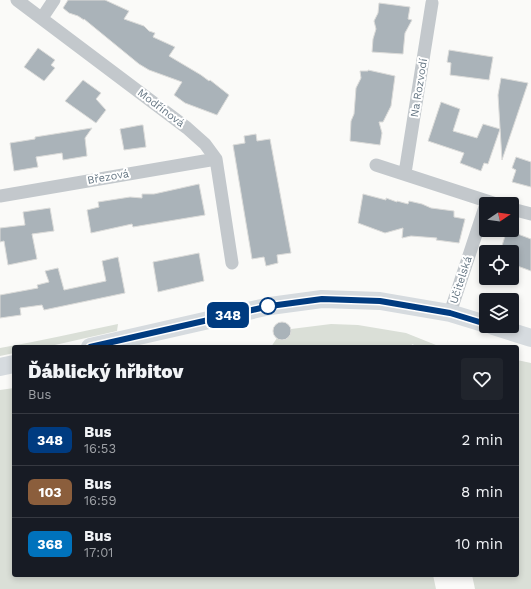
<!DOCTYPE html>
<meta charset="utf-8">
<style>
:root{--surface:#171b24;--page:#20242c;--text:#f1f3f6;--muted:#9ea1a6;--line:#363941}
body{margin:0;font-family:"Work Sans",sans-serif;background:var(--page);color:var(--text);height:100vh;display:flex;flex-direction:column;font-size:15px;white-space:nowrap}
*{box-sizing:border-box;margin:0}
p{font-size:13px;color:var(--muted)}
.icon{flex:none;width:22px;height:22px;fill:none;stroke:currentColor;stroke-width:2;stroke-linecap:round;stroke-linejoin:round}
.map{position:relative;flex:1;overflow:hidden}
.sheet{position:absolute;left:12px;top:345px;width:507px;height:232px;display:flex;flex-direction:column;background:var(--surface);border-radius:4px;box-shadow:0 2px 6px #0003}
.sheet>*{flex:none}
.badge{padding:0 8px;border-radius:6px;font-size:14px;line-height:26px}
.needle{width:26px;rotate:77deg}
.buttons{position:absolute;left:479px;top:197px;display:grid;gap:8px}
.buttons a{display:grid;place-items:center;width:40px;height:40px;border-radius:4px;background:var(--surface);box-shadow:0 2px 6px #0003;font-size:20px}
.map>.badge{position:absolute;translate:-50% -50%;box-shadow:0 0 0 2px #fff}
.round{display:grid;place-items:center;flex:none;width:42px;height:42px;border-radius:4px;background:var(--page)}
.summary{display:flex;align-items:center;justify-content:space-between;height:68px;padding:0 16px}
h1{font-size:19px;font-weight:800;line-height:30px}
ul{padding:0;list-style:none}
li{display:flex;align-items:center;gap:12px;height:52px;padding:0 16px;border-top:1px solid var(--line)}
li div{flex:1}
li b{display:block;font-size:15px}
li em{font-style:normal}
li .badge{min-width:44px;font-weight:700;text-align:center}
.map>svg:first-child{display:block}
.green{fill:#dadfd7}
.building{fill:#aab3b9;stroke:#dcdcda}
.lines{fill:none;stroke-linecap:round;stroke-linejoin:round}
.street{stroke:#c3c8cc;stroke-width:13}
.secondary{stroke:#d6dbdf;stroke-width:18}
.line-casing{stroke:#fff;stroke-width:9}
.line{stroke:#003b80;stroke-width:6}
.stop-dot{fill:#fff;stroke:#003b80;stroke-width:2}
.labels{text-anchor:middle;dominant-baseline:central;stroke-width:4;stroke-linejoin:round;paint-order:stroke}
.street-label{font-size:11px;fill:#657683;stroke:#fff}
</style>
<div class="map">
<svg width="531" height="589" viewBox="0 0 531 589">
<rect width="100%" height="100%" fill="#fafaf8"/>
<path class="green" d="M118 324 117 331 46 347H14V353L0 356V348C40 341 78 332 118 324Z
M331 324 358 325 406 333 441 347H415L413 344 408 347H271L277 338 284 340C289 338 291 334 291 329Z
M517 360 531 363V589H475L472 575H517Z
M14 388V575H433L436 589H0V390Z"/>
<path class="building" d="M68 0H105L129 11 124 19 144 26 149 31 155 33 153 37 175 47 169 56 201 75 209 81 210 80 229 95 217 115 185 103 174 95 182 82 149 70 139 64 84 19V20L78 16 69 13 63 8Z
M379 3 410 7 408 19 412 20 405 33 403 54 372 52 373 39 376 29 374 21 378 13Z
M38 48 55 60 51 65 55 68 44 81 24 67Z
M449 50 493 57 489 80 450 75 451 63 447 62Z
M368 70 395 76 391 106 383 122H379L382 133 380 145 350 141 351 121 354 114 356 88 361 78 360 71H368Z
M501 78 528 83 502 160 498 95Z
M83 80 101 93 96 99 106 110 96 123 65 101Z
M441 102 460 109 453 131 477 138 483 124 500 129 488 164 484 163 481 171 460 163 464 153 428 141Z
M141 125H143L146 147 124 150 120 129Z
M92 128 85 138 87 156 63 160 62 153 36 157 38 167 14 171 10 143 35 139V137Z
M256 134 257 141 270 139 291 253 277 255 278 263 266 266 264 257 252 259 233 145 245 143 244 136Z
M516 157 531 162V187L512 182 516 170 512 168Z
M199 184 205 215 133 227 132 224 91 233 87 210 99 207 98 202 130 197 142 198V194H154Z
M363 194 386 200V198L397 202V201L408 204 409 201 422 204 431 208 454 211V217L465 219 459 243 436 240 437 238 411 236 402 238 403 228 385 233 358 223Z
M50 208 54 231 32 234 37 259 8 265 4 241 0 242V228L25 225 23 212Z
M507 230 531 239V271L512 264V252H500Z
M199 253 204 281 158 292 153 262Z
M118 257 125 293 44 310 42 305 20 308 21 315 0 318V295L38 288 37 285 49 282 45 271 58 268 64 290 106 281 102 261Z
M273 331a9 9 0 1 1 18 0a9 9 0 1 1-18 0Z"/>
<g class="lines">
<path class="street" d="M17 0 187 128 205 144 216 159 232 263
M42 18 54 0
M376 165 496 204
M405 173 432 3
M0 196 216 159
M512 209 531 214
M450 313 487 201"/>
<path class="secondary" d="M493 326 531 338
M90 347 270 306 322 299 380 301 450 313 486 324
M0 367 14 364"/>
</g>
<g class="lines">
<g class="line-casing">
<path id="line" d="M90 347 270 306 322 299 380 301 450 313 486 324"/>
</g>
<use href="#line" class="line"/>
</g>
<circle class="stop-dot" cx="268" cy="306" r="8"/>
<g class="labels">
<g class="street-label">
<text transform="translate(419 88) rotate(-81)">Na Rozvodí</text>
<text transform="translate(161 108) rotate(37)">Modřínová</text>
<text transform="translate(108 177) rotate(-10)">Březová</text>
<text transform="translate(461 280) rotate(-72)">Učitelská</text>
</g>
</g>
</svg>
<div class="buttons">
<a><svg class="needle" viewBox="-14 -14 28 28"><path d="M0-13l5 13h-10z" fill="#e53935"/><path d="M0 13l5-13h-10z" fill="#9ea1a6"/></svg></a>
<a><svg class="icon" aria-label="locate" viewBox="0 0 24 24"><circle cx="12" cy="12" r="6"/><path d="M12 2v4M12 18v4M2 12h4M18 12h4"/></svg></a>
<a><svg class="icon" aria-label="layers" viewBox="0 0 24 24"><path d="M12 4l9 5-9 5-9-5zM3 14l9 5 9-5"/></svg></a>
</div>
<b class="badge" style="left:228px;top:315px;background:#003b80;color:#fff">348</b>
<section class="sheet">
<div class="summary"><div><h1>Ďáblický hřbitov</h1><p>Bus</p></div><a class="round"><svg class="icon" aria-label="heart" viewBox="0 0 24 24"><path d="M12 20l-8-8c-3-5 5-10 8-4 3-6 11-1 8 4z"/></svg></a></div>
<ul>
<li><span class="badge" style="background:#003b80;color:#fff">348</span><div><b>Bus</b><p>16:53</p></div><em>2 min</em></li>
<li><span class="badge" style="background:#8b5e3c;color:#fff">103</span><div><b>Bus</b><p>16:59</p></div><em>8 min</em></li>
<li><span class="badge" style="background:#0072bc;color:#fff">368</span><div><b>Bus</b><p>17:01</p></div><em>10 min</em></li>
</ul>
</section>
</div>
